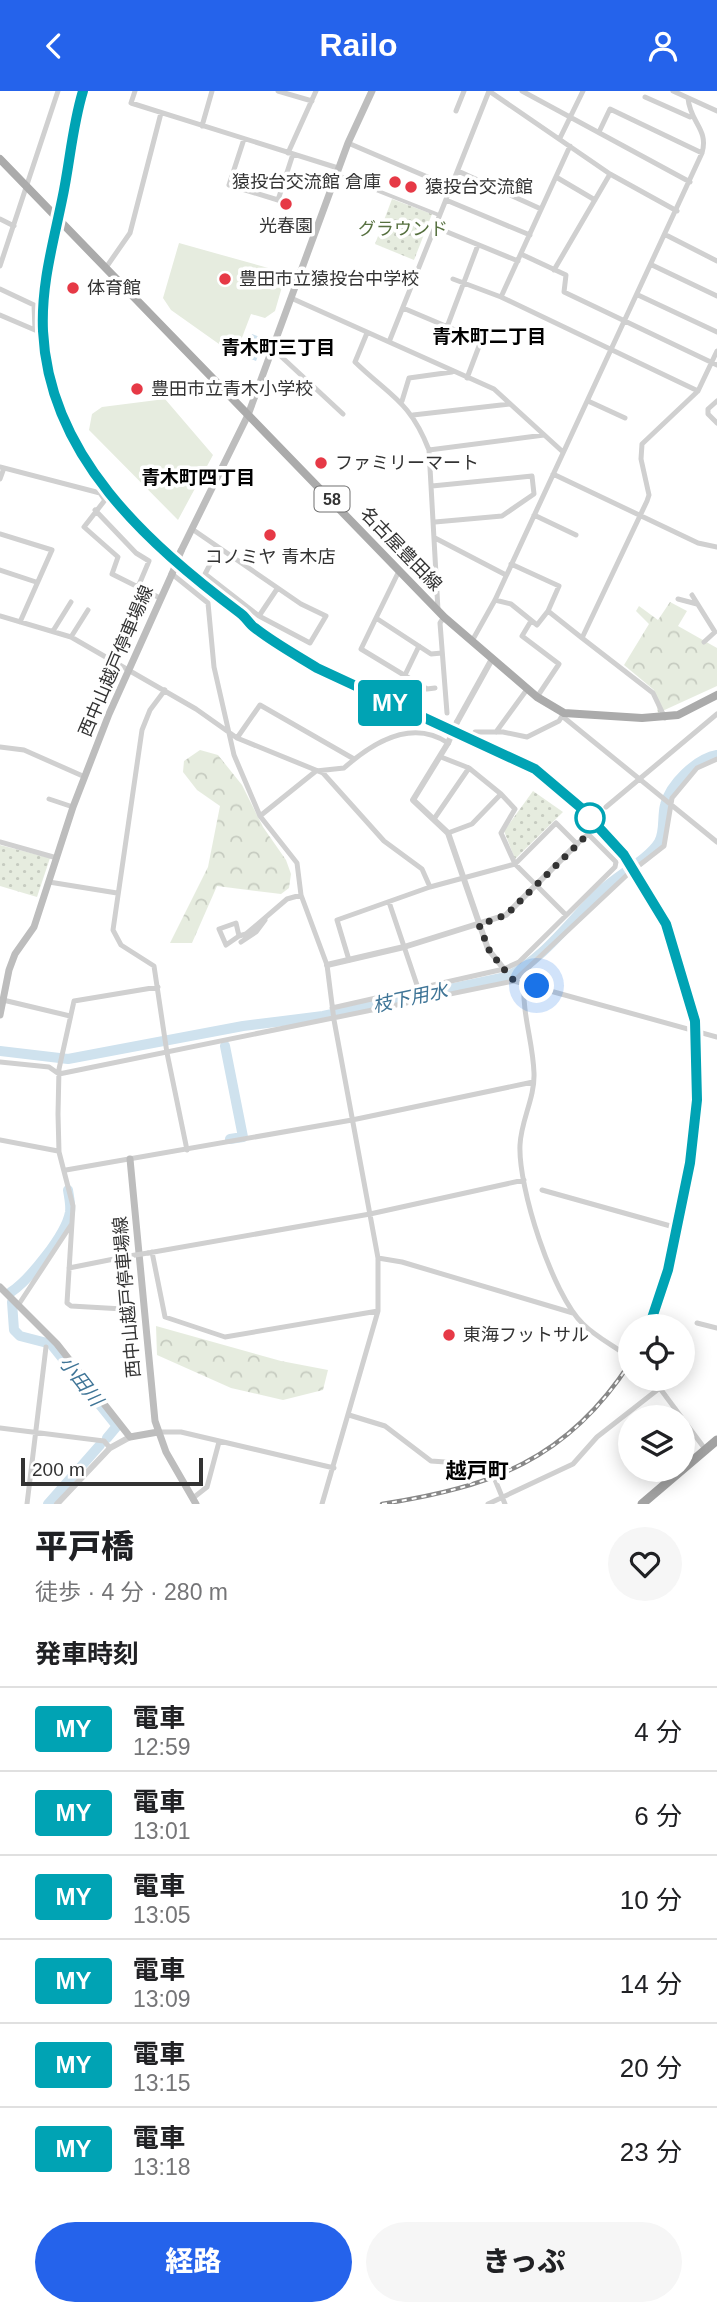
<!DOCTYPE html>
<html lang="ja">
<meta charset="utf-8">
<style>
:root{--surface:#fff;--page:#f6f6f6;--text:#202124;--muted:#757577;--line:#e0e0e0;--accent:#2563eb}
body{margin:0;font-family:Arial,"Noto Sans JP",sans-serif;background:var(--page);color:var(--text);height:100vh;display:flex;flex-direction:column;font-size:26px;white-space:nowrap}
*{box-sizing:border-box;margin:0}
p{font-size:23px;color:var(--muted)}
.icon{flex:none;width:38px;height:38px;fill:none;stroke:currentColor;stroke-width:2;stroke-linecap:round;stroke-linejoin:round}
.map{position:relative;height:1413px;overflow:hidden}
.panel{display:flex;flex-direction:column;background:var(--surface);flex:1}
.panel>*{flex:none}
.badge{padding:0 14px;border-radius:5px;font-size:24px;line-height:46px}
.fabs{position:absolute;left:618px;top:1223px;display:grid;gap:14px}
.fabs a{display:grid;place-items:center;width:77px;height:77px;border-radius:50%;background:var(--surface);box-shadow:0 4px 18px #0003;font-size:35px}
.scale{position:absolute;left:21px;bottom:18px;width:182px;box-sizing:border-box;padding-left:7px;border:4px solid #333;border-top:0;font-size:19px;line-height:24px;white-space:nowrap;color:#333;-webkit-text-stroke:5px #fff;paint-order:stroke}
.you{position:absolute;width:35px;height:35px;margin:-18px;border:5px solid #fff;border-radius:50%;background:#1a73e8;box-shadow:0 0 0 10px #1a73e833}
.map>.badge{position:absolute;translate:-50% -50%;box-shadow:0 0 0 4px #fff}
h2{padding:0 35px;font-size:26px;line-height:63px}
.round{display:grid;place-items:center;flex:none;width:74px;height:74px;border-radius:37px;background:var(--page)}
.overview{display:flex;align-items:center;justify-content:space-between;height:119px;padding:0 35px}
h1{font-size:33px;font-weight:800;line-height:52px}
.cta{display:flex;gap:14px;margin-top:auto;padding:14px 35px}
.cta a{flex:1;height:80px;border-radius:42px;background:var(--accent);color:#fff;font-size:28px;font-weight:800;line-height:80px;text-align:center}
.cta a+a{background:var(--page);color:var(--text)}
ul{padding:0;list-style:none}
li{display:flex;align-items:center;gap:21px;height:84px;padding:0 35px;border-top:2px solid var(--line)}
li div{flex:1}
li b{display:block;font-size:26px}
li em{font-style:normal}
li .badge{min-width:77px;font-weight:700;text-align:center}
header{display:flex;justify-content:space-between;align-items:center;height:91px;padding:0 35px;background:var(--accent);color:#fff;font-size:32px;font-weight:800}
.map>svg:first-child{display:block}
.green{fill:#e6ecdf}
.forest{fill:url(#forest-crowns)}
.park{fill:url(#park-dots)}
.water{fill:#cfe2ee}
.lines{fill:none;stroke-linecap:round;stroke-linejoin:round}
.river{stroke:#cfe2ee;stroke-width:10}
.pedestrian{stroke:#d0d0d0;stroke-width:3.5}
.minor{stroke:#d0d0d0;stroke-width:5}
.tertiary{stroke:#d0d0d0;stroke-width:6}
.secondary{stroke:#bdbdbd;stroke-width:7}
.primary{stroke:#ababab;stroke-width:8}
.trunk{stroke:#a2a2a2;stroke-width:9}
.rail-casing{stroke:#888;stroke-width:4.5}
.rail{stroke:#fff;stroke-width:2;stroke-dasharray:5;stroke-linecap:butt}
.minor-bridge{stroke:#d0d0d0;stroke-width:5}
.tertiary-bridge{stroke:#d0d0d0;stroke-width:6}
.secondary-bridge{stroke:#bdbdbd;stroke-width:7}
.line-casing{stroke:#fff;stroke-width:16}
.line{stroke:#00a3b4;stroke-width:10}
.walk{stroke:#333;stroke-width:7;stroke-dasharray:0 12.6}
.poi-dot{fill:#e63946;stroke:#fff;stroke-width:2.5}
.stop-dot{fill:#fff;stroke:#00a3b4;stroke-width:3.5}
.labels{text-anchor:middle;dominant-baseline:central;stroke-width:7;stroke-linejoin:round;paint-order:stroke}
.shield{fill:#fff;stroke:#707070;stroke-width:2}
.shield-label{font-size:16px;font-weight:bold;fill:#333}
.poi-label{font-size:18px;fill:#333;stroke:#fff;text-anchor:start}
.park-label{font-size:18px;fill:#56703f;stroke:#fff}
.street-label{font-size:18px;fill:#333;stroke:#fff}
.neighbourhood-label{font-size:19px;font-weight:bold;fill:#000;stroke:#fff}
.water-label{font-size:19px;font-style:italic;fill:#3f7597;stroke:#fff}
.quarter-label{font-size:21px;font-weight:bold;fill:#000;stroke:#fff}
</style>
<header><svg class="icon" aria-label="back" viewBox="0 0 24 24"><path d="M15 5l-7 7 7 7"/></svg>Railo<svg class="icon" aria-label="person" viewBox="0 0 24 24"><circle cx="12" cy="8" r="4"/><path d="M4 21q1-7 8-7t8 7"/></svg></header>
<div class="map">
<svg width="717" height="1413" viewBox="0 0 717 1413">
<defs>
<pattern id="forest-crowns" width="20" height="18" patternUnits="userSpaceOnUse" patternTransform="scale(1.75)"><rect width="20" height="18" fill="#e6ecdf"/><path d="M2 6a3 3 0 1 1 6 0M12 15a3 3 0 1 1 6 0" fill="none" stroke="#c6cbc0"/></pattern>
<pattern id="park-dots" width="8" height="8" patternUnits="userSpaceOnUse" patternTransform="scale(1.75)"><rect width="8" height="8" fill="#e6ecdf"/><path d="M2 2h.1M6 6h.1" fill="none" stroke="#c6cbc0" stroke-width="1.8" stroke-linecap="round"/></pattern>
</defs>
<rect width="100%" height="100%" fill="#fff"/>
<path class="green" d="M179 152 286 182 275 220 265 227 251 223 238 257 226 258 171 219 163 207Z
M165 308 213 364 178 429 89 339 92 323 102 316Z"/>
<path class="forest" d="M670 511 687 520 678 535 717 557V595L658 622 654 599 624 574 649 533 636 520 639 515 658 529Z
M200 659 218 664 242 694 263 736 286 769 291 783 289 797 281 803 217 795 192 852H170L208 776 220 715 197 699 183 681 184 670Z
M156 1235 281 1270 328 1279 323 1299 283 1309 231 1297 157 1264Z"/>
<path class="park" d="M392 108 432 123 414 169 375 153Z
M533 700 563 721 515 768 504 740Z
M0 754 50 767 37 806 0 795Z"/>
<path class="water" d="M252 243 265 248 256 270 244 265Z"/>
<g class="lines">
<path class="river" d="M225 955 243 1046 230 1048
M0 960 68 968 243 935 323 925 506 886C545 868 571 828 601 800 616 785 649 768 659 751 665 741 662 725 665 714 670 693 696 668 717 664
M11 1201C29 1189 66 1144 70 1121 71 1114 69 1106 68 1099
M12 1211 14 1239 20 1245 51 1253 117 1335 107 1347
M48 1413 100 1354"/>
<path class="pedestrian" d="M338 84 439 124"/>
<path class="minor" d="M135 0 131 12 338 77
M278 0 312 10
M489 0 610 83 677 120
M522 0 690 91
M673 0 717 20
M645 6 690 26
M456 20 464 0
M202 35 212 0
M599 41 610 18 702 62
M560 47 583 0
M244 48 229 94 278 109 293 63
M348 52 451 96 389 251
M288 62 316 0
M458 80 541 118
M556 86 595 109
M451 96 489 0
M446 109 530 144
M0 128 14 135
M435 136 518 170
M666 144 717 170
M523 164 566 184 564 201 717 274
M652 174 717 205
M0 175 58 0
M105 178 130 142 161 22
M554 179 610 83
M453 188 501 206 698 300
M0 198 34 214 35 239 0 224
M638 204 717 241
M501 206 570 55
M291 207 494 298 563 361
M403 217 481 250 467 287
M447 236 478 154
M367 242 355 271C390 305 410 310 429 359L438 519
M272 257 343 323
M402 310 409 287 452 281
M588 310 625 327
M717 310 708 318V323L717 332
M413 324 510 313
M429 359 544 344
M0 376 100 402 105 409 84 436 118 466 112 483 160 507
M553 383 698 452 717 456
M0 388 4 377
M432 395 532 385 534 403 502 425 435 431
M95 419 136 462 149 470 138 496
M534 424 576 444
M192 438 301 513 326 525 310 552 259 525 277 498
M0 443 52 459 20 531
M435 447 506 484
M218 458 205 483 259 525
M0 479 36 491
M399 480 376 527 431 563 442 562
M172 483 208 512 214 576 234 664 260 725 297 772 301 804 327 874 334 929 378 1167V1220L322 1413
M692 504 715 541 704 551
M678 508 697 513
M495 509 511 513 537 534 548 520 559 495 511 473
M548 520 582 547 647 410 649 404 641 368 642 353 698 300 717 260
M0 525 71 546 196 618 237 647 323 682 384 750 422 778 430 796
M444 526 440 532 447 622
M376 527 361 558 427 598 435 597
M531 530 522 545 559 573 537 606
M53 540 71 511
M71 546 88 519
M582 547 653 602 665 627
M472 550 495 509 702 62C709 38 690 32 688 7
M405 584 419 555
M165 599 150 619 142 639 113 839 121 854 154 875 167 962 187 1059
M562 625 717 751
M475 641H503L527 646 559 630 562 625
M496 641 528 597
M237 647 260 614 354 668
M0 656 24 659 85 686
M441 666 469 677 501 703 472 733 448 742
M501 703 515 718 501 742 515 773 566 824
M49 708 73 716
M606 716 717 623
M260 725 316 680 344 677C372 652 411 627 448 652
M434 728 469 677
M0 751 57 767
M49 791 117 802
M389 811 418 897
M239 845 226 854 219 838 236 832 239 845 246 843 287 808 301 804
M241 851 256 841 265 829
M514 890 628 783 664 755 672 707 697 677 717 668
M524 892C522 923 533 951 534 982 535 1007 521 1029 520 1054 518 1096 552 1203 583 1233 597 1247 615 1255 630 1267
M3 909 70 925
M332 917 504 878 519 871 615 776 616 771 588 743 577 753 556 732 515 773 430 796 337 829 349 869
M0 971 49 976 59 983 514 890 717 946
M0 1049 58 1060
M66 1079 352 1029 533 991
M542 1099 674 1136 664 1182 644 1236
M152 1161 165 1226 225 1246 378 1220
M148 1162 370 1123 524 1089
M378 1167 402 1171 573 1222
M115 1168 123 1218 71 1215 67 1212 73 1115 59 1061 58 1023 59 978 74 910 158 896
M69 1177 129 1165
M19 1213 71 1134
M697 1232 717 1237
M653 1288 705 1358
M349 1324 385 1335 431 1370 489 1374 505 1413
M0 1337 104 1350 110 1357
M158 1341H181L334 1377
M193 1407 207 1396 219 1351
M27 1413 46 1256
M488 1413 573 1373 597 1346 661 1296"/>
<path class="tertiary" d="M457 631 492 568
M448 652 413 709 448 742 488 858 504 878
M327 874 404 856 506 824 577 753
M57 1413 110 1357 130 1346"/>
<path class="secondary" d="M181 460 248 324 348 52 372 0
M0 924 9 879 15 863 34 836 73 716 109 623 172 483
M130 1068 155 1330 166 1361 196 1413
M0 1196 57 1253 130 1346 158 1341"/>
<path class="primary" d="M0 68 444 526 537 606 564 622 642 627 678 624 717 604"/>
<path class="trunk" d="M642 1413 717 1349"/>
<g class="rail-casing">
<path id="rail" d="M83 0C72 36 70 72 62 109 53 153 40 194 43 240 50 365 146 453 240 522 246 526 249 533 255 537 274 552 296 564 317 577L535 679 580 716 624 764 666 833 695 930 697 1009 690 1072 668 1179 649 1236
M382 1413C491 1396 567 1369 630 1272"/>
</g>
<use href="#rail" class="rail"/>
<path class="minor-bridge" d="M129 1165 148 1162"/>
<path class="tertiary-bridge" d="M448 652 457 631"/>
<path class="secondary-bridge" d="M172 483 181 460"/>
</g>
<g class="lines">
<g class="line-casing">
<path id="line" d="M83 0C72 36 70 72 62 109 53 153 41 194 43 240 49 365 147 452 240 522 246 526 249 533 255 537 274 552 296 564 317 577L535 678 580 716 624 764 666 833 695 930 697 1009 690 1072 668 1179 649 1236"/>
</g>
<use href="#line" class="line"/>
<path class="walk" d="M537 895 512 888 490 861 479 834 506 824 588 743 590 727"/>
</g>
<g class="poi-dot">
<circle cx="395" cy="91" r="7"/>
<circle cx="411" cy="96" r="7"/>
<circle cx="286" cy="113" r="7"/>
<circle cx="225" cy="188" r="7"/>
<circle cx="73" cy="197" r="7"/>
<circle cx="137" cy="298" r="7"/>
<circle cx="321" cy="372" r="7"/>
<circle cx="270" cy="444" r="7"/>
<circle cx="449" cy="1244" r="7"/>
</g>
<circle class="stop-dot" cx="590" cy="727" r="14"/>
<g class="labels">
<rect class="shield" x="314.5" y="395.5" width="35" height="25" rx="5"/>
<g class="shield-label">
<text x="332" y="408">58</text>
</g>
<g class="poi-label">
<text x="381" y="91" text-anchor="end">猿投台交流館 倉庫</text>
<text x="425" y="96">猿投台交流館</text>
<text x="286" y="135" text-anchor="middle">光春園</text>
<text x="239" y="188">豊田市立猿投台中学校</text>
<text x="87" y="197">体育館</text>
<text x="151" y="298">豊田市立青木小学校</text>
<text x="335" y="372">ファミリーマート</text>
<text x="270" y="466" text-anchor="middle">コノミヤ 青木店</text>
<text x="463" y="1244">東海フットサル</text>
</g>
<g class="park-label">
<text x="403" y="138">グラウンド</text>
</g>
<g class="street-label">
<text transform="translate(401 458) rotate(46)">名古屋豊田線</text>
<text transform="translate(116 570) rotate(-67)">西中山越戸停車場線</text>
<text transform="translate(127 1206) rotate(-95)">西中山越戸停車場線</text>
</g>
<g class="neighbourhood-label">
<text x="489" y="245">青木町二丁目</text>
<text x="278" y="256">青木町三丁目</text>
<text x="198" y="386">青木町四丁目</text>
</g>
<g class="water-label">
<text transform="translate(410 907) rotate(-12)">枝下用水</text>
<text transform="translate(81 1290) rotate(52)">小田川</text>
</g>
<g class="quarter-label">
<text x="477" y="1379">越戸町</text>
</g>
</g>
</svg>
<div class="fabs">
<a><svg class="icon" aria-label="locate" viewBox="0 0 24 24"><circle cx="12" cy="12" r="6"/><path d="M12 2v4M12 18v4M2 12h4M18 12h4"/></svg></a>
<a><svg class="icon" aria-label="layers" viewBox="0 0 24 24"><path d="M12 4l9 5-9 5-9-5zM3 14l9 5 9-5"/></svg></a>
</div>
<div class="scale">200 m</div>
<div class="you" style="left:537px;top:895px"></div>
<b class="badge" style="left:390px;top:612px;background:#00a3b4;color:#fff">MY</b>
</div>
<section class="panel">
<div class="overview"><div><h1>平戸橋</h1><p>徒歩 · 4 分 · 280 m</p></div><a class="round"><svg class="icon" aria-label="heart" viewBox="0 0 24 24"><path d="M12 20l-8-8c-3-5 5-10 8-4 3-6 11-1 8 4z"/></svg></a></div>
<h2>発車時刻</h2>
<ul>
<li><span class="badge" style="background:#00a3b4;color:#fff">MY</span><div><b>電車</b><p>12:59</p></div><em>4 分</em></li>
<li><span class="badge" style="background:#00a3b4;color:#fff">MY</span><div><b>電車</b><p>13:01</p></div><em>6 分</em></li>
<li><span class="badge" style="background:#00a3b4;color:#fff">MY</span><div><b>電車</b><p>13:05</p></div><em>10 分</em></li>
<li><span class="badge" style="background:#00a3b4;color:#fff">MY</span><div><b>電車</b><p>13:09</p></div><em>14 分</em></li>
<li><span class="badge" style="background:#00a3b4;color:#fff">MY</span><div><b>電車</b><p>13:15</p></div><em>20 分</em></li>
<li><span class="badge" style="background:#00a3b4;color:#fff">MY</span><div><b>電車</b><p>13:18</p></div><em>23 分</em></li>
</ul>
<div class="cta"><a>経路</a><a>きっぷ</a></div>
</section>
